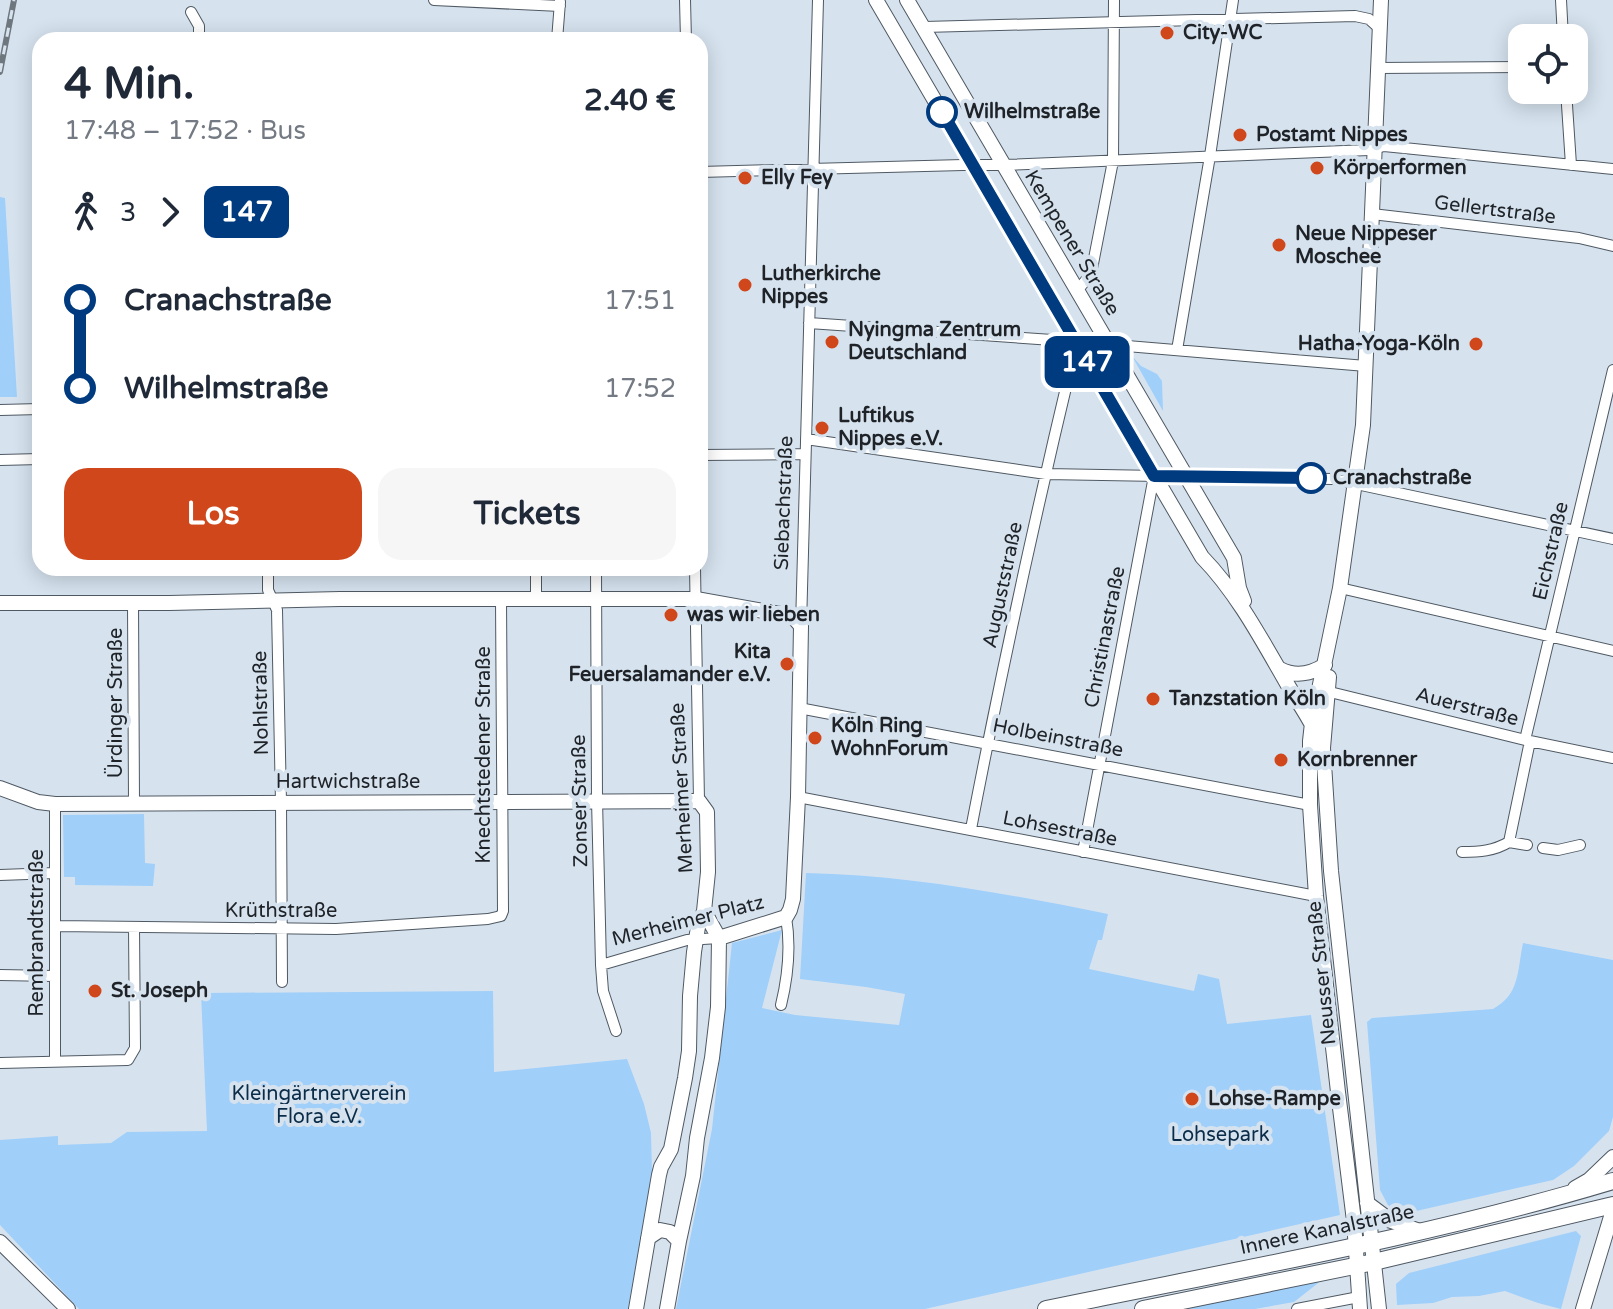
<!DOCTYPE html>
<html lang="de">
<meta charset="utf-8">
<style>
:root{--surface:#fff;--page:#f6f6f7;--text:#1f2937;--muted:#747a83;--accent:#cf471b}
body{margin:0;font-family:"Varela Round",sans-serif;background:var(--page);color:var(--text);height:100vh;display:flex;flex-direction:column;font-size:30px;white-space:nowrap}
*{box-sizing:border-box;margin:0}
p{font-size:26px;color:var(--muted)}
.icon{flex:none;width:44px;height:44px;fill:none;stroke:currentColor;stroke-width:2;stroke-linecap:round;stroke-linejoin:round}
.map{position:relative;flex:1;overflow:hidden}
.drawer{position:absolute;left:32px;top:32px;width:676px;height:544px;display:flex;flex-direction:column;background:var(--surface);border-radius:24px;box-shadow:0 4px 20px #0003}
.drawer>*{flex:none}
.badge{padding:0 16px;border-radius:12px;font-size:28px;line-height:52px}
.tools{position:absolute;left:1508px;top:24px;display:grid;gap:16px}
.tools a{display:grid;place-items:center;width:80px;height:80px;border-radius:16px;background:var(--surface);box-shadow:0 4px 20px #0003;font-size:40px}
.map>.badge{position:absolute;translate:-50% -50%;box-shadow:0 0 0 4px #fff}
.legs{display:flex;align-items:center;gap:12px;height:88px;padding:0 32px;font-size:26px}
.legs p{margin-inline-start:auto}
.summary{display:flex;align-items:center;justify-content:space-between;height:136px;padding:0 32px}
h1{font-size:44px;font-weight:800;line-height:60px}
.button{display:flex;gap:16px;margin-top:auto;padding:16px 32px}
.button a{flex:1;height:92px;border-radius:24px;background:var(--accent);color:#fff;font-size:32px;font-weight:800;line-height:92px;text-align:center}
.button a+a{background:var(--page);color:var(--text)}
ul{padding:0 32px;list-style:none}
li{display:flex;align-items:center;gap:28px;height:88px;font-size:30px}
li i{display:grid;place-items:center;width:12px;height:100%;margin:0 10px;background:currentColor}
li i::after{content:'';width:20px;height:20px;margin:-10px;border:6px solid;border-radius:50%;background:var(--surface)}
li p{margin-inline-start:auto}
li:first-child i{background:linear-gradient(#0000 50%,currentColor 0)}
li:last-child i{background:linear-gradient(currentColor 50%,#0000 0)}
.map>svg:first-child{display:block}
.green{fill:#a0cffa}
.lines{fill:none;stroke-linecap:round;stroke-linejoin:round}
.street-casing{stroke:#4f5963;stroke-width:12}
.secondary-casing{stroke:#4f5963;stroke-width:16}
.primary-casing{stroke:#4f5963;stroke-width:18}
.street{stroke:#fff;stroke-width:10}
.secondary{stroke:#fff;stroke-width:14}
.primary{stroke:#fff;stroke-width:16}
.rail-casing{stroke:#6e767e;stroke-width:6}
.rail{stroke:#d6e3ef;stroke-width:3;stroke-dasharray:9;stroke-linecap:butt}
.line-1-casing{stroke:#fff;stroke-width:18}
.line-1{stroke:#003b80;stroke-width:12}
.poi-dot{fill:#cf471b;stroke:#d6e3ef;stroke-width:3}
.stop-1-dot{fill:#fff;stroke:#003b80;stroke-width:4}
.labels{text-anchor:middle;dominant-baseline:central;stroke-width:8;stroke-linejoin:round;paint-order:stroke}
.poi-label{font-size:20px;font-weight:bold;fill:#1f2328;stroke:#d6e3ef;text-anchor:start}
.stop-label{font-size:20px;font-weight:bold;fill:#1f2328;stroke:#d6e3ef;text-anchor:start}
.street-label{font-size:20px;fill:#1f2328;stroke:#d6e3ef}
.park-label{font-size:20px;fill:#0a2c48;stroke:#d6e3ef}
</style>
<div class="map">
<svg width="1613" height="1309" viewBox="0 0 1613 1309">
<rect width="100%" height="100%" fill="#d6e3ef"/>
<path class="green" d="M0 197 5 198 17 397H0Z
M1132 356 1141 366 1157 374 1162 381 1163 411Z
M144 814 145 863 155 864 153 886 75 885V877H64L63 815Z
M806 873C908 875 1008 894 1108 914L1102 940H1098L1089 969 1194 991 1198 974 1219 979 1227 1024 1311 1015 1340 1215 925 1309H676L712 1129 732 943 782 930 762 1008 795 1015 899 1025 905 994 866 987 800 979Z
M1523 943 1613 960V1117L1609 1131 1574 1166 1553 1180 1403 1214 1388 1205 1380 1190 1367 1022 1372 1018 1493 1009C1520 994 1517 972 1523 943Z
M493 991 494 1072 627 1059 644 1104 651 1133 652 1172 628 1309H79L0 1225V1140L58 1136V1145L111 1143 127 1132 207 1131 201 993Z
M1576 1231 1581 1236 1561 1309 1538 1303 1505 1291 1479 1296 1452 1297 1433 1303 1397 1305 1396 1284 1409 1273Z
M1322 1280 1294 1302 1255 1309H1178Z"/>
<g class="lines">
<g class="street-casing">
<path id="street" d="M434 0 560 6
M685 0 686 40
M1561 0 1563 38
M191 12 199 26V40
M924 27 1355 16 1369 19 1379 28
M557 40 560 2
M1378 68 1522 67
M1566 90 1571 165
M700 172 963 165H1003L1369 150 1384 146 1613 169
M1372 214 1579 238 1613 246
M1077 289 1081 286 1091 274 1113 161 1114 0
M809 323 1067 341 1366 366
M1177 350 1210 156 1233 0
M0 410 40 409
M806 439 1046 474 1333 479 1613 539
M700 455 805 454
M0 460 40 459
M268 568V590L277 610 281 802 282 982
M536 568V598
M596 568 597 800 601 965 603 991 616 1031
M695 568 699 801
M1340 588 1613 651
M133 603 134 802
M801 626 818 0
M1324 687 1328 691 1334 693 1525 740 1613 758
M799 708 1310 805
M1525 740 1613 370
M798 797 1316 896
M971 829C1001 673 1035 517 1072 362L1081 352
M1509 842 1527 845
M1543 848 1558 850 1580 845
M1083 852 1154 476
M1462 852C1479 852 1494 851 1509 842L1530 741
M0 875 55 873
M55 926 336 929 488 919 501 916 503 911 501 599
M601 965 687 940 719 938
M0 975 54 976
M781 1005C788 976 791 946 786 917
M55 1062V804
M0 1063 128 1060 135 1048 134 927
M1297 1309 1359 1297"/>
</g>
<g class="secondary-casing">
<path id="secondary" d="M876 0 1202 557C1238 594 1263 642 1289 687 1301 707 1315 726 1323 748
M907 0 1234 558 1239 588 1244 601
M0 603H169L340 599H696L780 614 794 618 801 626 798 797 793 899 790 910 786 917 719 938
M1280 669C1295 677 1311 674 1325 665
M1329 677 1323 748 1331 871 1379 1309
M0 788 38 802 55 804 699 801 707 812 708 872 704 911 698 927 694 952 690 996 689 1051 685 1078 671 1149 661 1167 659 1175 636 1309
M1575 1188 1589 1180 1613 1157
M1367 1203 1391 1221 1420 1231
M648 1238 660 1230 670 1232 679 1241
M0 1242 68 1309
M667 1309 679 1241 693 1176 697 1138 712 1058 718 1007 719 938 704 911
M1360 1309 1354 1221 1338 1092 1316 896 1310 805V741L1312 723 1340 588 1363 425 1381 0
M1583 1309 1613 1210"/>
</g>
<g class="primary-casing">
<path id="primary" d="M1046 1309C1235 1270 1427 1237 1613 1181
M1143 1309 1374 1262 1613 1205"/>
</g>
<use href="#street" class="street"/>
<use href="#secondary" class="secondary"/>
<use href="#primary" class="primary"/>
<g class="rail-casing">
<path id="rail" d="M0 72 14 0"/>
</g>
<use href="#rail" class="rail"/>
</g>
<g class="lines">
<g class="line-1-casing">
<path id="line-1" d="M942 112 1154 476 1311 478"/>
</g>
<use href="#line-1" class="line-1"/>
</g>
<g class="poi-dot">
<circle cx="1167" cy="33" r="8"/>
<circle cx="1240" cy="135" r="8"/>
<circle cx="1317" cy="168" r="8"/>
<circle cx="745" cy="178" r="8"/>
<circle cx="1279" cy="245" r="8"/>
<circle cx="745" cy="285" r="8"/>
<circle cx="832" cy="342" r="8"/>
<circle cx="1476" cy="344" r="8"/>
<circle cx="822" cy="428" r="8"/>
<circle cx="671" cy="615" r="8"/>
<circle cx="787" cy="664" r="8"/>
<circle cx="1153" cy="699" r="8"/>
<circle cx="815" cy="738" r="8"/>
<circle cx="1281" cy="760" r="8"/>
<circle cx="95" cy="991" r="8"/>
<circle cx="1192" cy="1099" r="8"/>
</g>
<g class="stop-1-dot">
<circle cx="942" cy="112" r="14"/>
<circle cx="1311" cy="478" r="14"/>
</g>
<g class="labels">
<g class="poi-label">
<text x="1183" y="33">City-WC</text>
<text x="1256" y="135">Postamt Nippes</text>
<text x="1333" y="168">Körperformen</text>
<text x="761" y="178">Elly Fey</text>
<text x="1295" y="234">Neue Nippeser<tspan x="1295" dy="23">Moschee</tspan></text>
<text x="761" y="274">Lutherkirche<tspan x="761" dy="23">Nippes</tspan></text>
<text x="848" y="330">Nyingma Zentrum<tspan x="848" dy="23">Deutschland</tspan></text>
<text x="1460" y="344" text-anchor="end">Hatha-Yoga-Köln</text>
<text x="838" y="416">Luftikus<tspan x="838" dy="23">Nippes e.V.</tspan></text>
<text x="687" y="615">was wir lieben</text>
<text x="771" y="652" text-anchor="end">Kita<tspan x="771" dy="23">Feuersalamander e.V.</tspan></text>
<text x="1169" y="699">Tanzstation Köln</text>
<text x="831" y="726">Köln Ring<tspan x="831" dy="23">WohnForum</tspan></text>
<text x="1297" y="760">Kornbrenner</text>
<text x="111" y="991">St. Joseph</text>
<text x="1208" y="1099">Lohse-Rampe</text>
</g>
<g class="stop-label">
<text x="964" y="112">Wilhelmstraße</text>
<text x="1333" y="478">Cranachstraße</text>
</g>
<g class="street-label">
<text transform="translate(1495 210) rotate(7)">Gellertstraße</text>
<text transform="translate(1072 243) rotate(59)">Kempener Straße</text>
<text transform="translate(784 503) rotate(-88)">Siebachstraße</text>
<text transform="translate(1551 551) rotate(-77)">Eichstraße</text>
<text transform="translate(1003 585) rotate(-78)">Auguststraße</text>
<text transform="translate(1105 637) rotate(-79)">Christinastraße</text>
<text transform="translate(116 703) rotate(-90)">Ürdinger Straße</text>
<text transform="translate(261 703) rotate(-91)">Nohlstraße</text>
<text transform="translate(1467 707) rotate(14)">Auerstraße</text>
<text transform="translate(1058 738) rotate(11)">Holbeinstraße</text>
<text transform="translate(484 755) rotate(-90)">Knechtstedener Straße</text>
<text x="348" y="782">Hartwichstraße</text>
<text transform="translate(682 788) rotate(-93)">Merheimer Straße</text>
<text transform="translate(580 801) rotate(-91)">Zonser Straße</text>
<text transform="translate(1060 829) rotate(11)">Lohsestraße</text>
<text x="281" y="911">Krüthstraße</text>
<text transform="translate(688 921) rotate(-14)">Merheimer Platz</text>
<text transform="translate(37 933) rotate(-90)">Rembrandtstraße</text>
<text transform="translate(1322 973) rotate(-96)">Neusser Straße</text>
<text transform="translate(1327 1230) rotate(-12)">Innere Kanalstraße</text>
</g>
<g class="park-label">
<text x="319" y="1094">Kleingärtnerverein<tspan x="319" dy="23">Flora e.V.</tspan></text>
<text x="1220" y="1135">Lohsepark</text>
</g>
</g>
</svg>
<div class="tools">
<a><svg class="icon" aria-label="locate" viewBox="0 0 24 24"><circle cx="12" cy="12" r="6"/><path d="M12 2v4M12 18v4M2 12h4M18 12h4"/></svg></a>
</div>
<b class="badge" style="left:1087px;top:362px;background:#003b80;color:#fff">147</b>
<section class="drawer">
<div class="summary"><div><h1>4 Min.</h1><p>17:48 – 17:52 · Bus</p></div><b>2.40 €</b></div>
<div class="legs"><svg class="icon" aria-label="walk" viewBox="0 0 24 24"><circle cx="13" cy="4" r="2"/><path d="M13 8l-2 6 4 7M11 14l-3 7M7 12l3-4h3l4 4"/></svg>3<svg class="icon" aria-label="forward" viewBox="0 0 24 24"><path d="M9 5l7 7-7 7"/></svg><b class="badge" style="background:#003b80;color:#fff">147</b></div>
<ul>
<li><i style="color:#003b80"></i><b>Cranachstraße</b><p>17:51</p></li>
<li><i style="color:#003b80"></i><b>Wilhelmstraße</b><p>17:52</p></li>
</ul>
<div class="button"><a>Los</a><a>Tickets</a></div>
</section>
</div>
